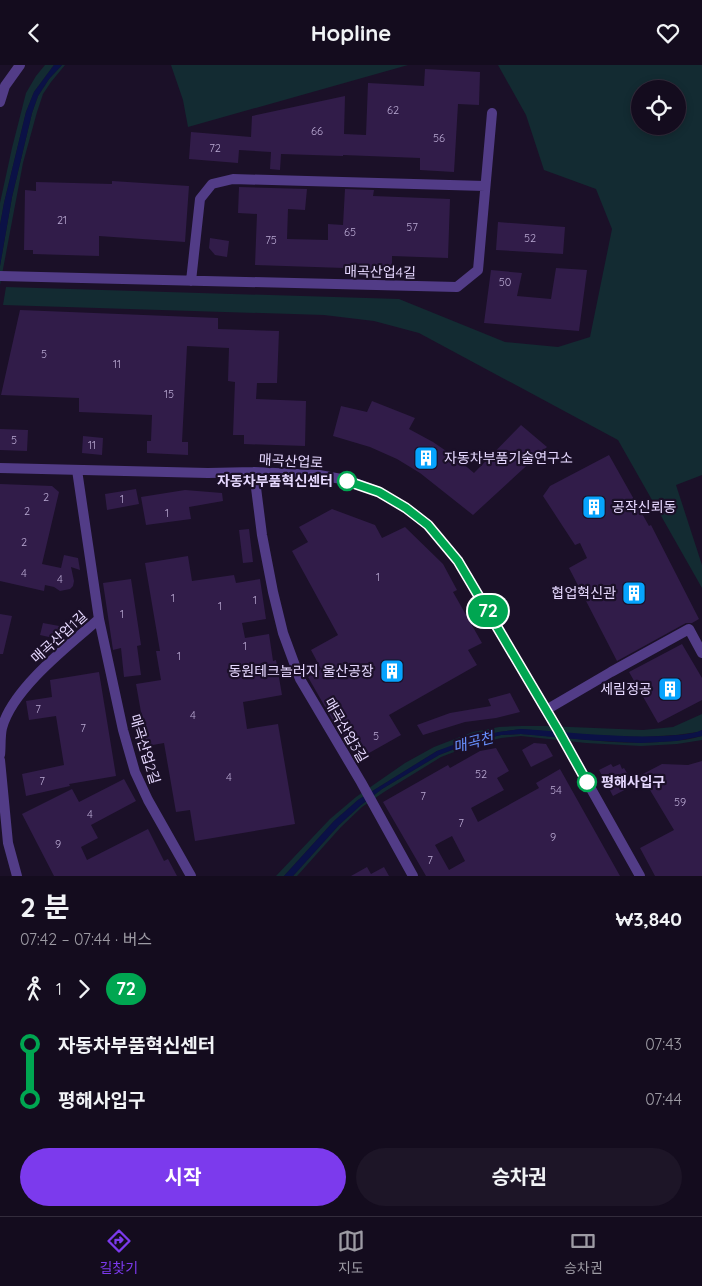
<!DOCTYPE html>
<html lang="ko">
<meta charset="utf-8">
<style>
:root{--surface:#140c1e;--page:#1d1527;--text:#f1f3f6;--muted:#9d9ba4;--line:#332c3c;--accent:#7c3aed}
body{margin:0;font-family:Quicksand,"Noto Sans KR",sans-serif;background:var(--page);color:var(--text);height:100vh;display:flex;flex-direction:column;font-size:19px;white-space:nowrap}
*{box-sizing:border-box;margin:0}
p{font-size:16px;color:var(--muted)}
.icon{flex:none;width:28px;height:28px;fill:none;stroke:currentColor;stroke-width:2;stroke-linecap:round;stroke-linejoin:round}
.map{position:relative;height:811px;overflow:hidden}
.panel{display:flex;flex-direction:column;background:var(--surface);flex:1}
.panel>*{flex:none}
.badge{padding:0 10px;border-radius:16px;font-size:18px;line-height:32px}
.buttons{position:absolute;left:631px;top:15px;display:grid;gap:10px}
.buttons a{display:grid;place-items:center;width:55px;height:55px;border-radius:50%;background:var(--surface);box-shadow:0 2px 8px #0003,0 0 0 1px var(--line);font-size:25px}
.map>.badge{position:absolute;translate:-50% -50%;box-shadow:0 0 0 2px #fff}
.legs{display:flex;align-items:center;gap:8px;height:55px;padding:0 20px;font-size:16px}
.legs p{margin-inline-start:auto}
.headline{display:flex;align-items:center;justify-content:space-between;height:85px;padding:0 20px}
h1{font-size:28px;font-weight:700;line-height:38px}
.cta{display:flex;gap:10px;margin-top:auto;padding:10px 20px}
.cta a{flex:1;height:58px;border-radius:30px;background:var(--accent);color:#fff;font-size:20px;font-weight:700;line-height:58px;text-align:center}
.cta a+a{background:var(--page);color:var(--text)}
ul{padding:0 20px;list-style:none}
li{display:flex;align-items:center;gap:18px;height:55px;font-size:19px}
li i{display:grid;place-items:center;width:8px;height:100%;margin:0 6px;background:currentColor}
li i::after{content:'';width:12px;height:12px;margin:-6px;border:4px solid;border-radius:50%;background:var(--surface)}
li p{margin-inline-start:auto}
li:first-child i{background:linear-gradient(#0000 50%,currentColor 0)}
li:last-child i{background:linear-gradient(currentColor 50%,#0000 0)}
header{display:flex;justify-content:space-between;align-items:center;height:65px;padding:0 20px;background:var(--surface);font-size:22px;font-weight:700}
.tab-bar{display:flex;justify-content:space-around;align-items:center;height:70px;border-top:1px solid var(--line);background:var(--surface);font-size:14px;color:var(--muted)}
.tab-bar a{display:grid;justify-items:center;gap:2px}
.tab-bar .selected{color:var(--accent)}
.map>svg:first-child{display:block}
.green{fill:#132b32;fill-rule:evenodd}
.water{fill:#0b1146}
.building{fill:#311c49;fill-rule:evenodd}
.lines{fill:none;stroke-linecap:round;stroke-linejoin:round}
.minor{stroke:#523c87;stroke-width:10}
.line-1-casing{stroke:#fff;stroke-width:11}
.line-1{stroke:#00a651;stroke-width:8}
.stop-1-dot{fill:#fff;stroke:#00a651;stroke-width:2.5}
.labels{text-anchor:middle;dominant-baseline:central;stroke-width:4.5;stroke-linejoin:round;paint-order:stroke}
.number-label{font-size:11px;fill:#b9a9d2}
.street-label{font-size:14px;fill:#e6d8ff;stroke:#1b1028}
.poi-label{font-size:14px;fill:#e6d8ff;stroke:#1b1028;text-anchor:end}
.stop-label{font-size:14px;font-weight:bold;fill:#e6d8ff;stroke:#1b1028;text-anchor:end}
.water-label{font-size:15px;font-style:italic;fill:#6790fe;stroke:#1b1028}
</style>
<header><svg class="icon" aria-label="back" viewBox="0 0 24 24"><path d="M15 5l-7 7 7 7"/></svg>Hopline<svg class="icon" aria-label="heart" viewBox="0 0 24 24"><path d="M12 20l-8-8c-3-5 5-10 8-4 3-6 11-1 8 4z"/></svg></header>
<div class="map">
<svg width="702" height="811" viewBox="0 0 702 811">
<rect width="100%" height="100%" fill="#1b1028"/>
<path class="green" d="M45 0H54L34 27 26 47 4 138 0 160V138L12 83 26 28 36 11Z
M62 0H65L51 17 43 29 37 47 23 98 0 220V201L12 132 32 48 38 31 49 14Z
M171 0H408L188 62 183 35Z
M498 0H702V410L676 420 702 500V523L618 375 419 268 374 256 324 250 3 240 6 222 399 234 505 277 558 282 590 272 612 164 596 124 544 105 526 50ZM640 24H678V61H640Z
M702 649V665L698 667 676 670 642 672 586 670 521 664 499 667 437 686 358 735 334 756 284 811H276L330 754 356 732 405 698 434 682 473 667 499 662 522 661H546L643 665 673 662Z
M521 669C567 672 614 680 660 677 674 676 689 675 702 671V675L677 679 641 681 586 678 521 671 501 673 475 679 441 692 384 727 362 742 341 762 297 811H293L339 760 361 740 382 724 439 690 475 676 501 670Z"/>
<path class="water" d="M54 0H62L49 14 38 31 32 48 12 132 0 201V160L4 138 26 47 34 27Z
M521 664C569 667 616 673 664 671 676 670 691 670 702 665V671L676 676 641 678 586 675 521 669 501 670 475 676 439 690 382 724 361 740 339 760 293 811H284L334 756 358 735 437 686 474 672 499 667Z"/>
<path class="building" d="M425 4 480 7 479 40 458 39 454 107 420 105V93L343 90V91L281 89 280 105 270 104 271 87 239 85 238 98 189 94 191 67 251 72 252 51 345 31 344 69 366 70 368 18 424 21Z
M112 116 189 121 185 177 99 171V191L33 189V185H24L25 125 36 126V117L112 119Z
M239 122 307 124 305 145 288 144 287 174 328 175V159L343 160 345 124 374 125 373 131 450 134 448 193 392 191V206H374V204L255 200 257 149 238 148Z
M498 157 565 162 563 189 496 185Z
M210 173 229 176 227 192 215 190 209 183Z
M556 203 587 205 579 266 484 258 491 205 522 208 517 231 551 234Z
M20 245 218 253V264L279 266 277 318H257L256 334 306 336 305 381 244 379V370H233L235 317 228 316 229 283 187 281 182 377H188V390L147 388V376H151L152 350 79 347V333L1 330Z
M372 336 415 353 409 364 433 377 455 392 474 408 521 360 547 382 473 450 420 408 397 394 370 382 333 371 341 341 367 347Z
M0 364 28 365 27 386 0 385Z
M83 371 103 373 102 390 82 388Z
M609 390 649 461 651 460 699 554 692 558H686L617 596 569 503 587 493 580 478 575 480 543 431 550 421Z
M0 419 52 421 59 427 42 499 61 503 64 490 78 493 80 505 71 502 74 516 73 521 70 524 60 526 54 522 45 520 44 526 0 516Z
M136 424 139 439 107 445 105 429Z
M185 425 222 428 223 436 189 442 191 454 146 460 141 432Z
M332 444 375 460 382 473 405 462 443 499 457 525 453 527 482 578 468 585 477 600 389 650 401 670 362 692 350 671 344 675 308 612 321 604 311 585 338 570 292 486 308 477 299 462Z
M249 464 253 497 243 498 239 465Z
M188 491 192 516 234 510 236 518 260 514 266 554 242 558 245 573 269 569 273 596 276 595 282 630 243 637 247 664 278 659 295 759 195 776 190 745 176 747 164 678 147 681 136 619 161 615 156 586H160L145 498Z
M131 514 141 580 137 581 141 610 124 612 121 583 113 585 103 518Z
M0 549 12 551 3 589H0Z
M43 558 70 563 58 574 40 570Z
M682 579 702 613V635L658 658 629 607Z
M99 607 116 711 69 719 70 721 26 731 22 709 64 700 56 651 29 655 26 636 52 632 50 615Z
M510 628 520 647 496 653 465 657 423 670 417 660 450 648 491 641 488 634Z
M534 678 546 679 553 691 531 702 522 685Z
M496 683 509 706 497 713 504 725 471 743 478 757 539 723 536 718 560 704 620 811H426L383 737 448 700 450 703 480 686ZM452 771 465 796 449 805 435 780Z
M702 696V811H655L640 783 674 765 641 710 662 699 688 700Z
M611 699 613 702 620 699 622 704 624 703 634 720 613 731 599 705Z
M124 714 136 736 91 760 98 773 81 782 87 795 148 764 164 796 168 794 177 811H54L22 749 72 724 79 737Z
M367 802 371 809 384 802 389 811H351Z"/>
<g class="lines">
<path class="minor" d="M0 37 5 21 20 0
M0 211 457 222 478 205 492 48
M191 216 200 134 212 119 233 114 485 121
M0 403 208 408 254 407 319 410 347 415 379 427 406 443 428 460 458 496 558 665 640 811
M254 407 262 470 273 527 283 568 300 614 361 717 413 811
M99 554 123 665 135 707 148 735 191 811
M546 645 611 607 689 564 702 588
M0 690C1 682 0 672 2 663 12 624 69 580 99 554L77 405
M0 695 8 778 17 811"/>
</g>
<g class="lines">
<g class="line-1-casing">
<path id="line-1" d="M347 416 379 427 406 443 428 460 458 496 558 665 587 717"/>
</g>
<use href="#line-1" class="line-1"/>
</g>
<defs>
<g id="building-square" transform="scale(1.25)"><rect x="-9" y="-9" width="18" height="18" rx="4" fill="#06a3fd" stroke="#1b1028"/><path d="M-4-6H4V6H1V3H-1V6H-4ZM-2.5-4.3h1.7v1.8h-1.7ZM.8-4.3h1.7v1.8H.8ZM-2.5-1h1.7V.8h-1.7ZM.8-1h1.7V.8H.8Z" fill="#fff"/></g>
</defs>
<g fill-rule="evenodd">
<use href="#building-square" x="426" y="393"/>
<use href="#building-square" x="594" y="442"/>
<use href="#building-square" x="634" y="528"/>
<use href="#building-square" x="392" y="606"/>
<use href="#building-square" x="670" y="624"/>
</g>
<g class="stop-1-dot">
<circle cx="347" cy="416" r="9"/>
<circle cx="587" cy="717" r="9"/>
</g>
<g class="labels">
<g class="number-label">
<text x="393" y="45">62</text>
<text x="317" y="66">66</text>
<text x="439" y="73">56</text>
<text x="215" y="83">72</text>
<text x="62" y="155">21</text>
<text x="412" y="162">57</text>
<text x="350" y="167">65</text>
<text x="530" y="173">52</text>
<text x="271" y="175">75</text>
<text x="505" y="217">50</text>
<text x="44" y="289">5</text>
<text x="117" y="299">11</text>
<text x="169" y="329">15</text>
<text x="14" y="375">5</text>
<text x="92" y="380">11</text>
<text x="46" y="432">2</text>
<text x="122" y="434">1</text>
<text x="27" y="446">2</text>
<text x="167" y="448">1</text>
<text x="24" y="477">2</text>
<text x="24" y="508">4</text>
<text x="378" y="512">1</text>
<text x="60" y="514">4</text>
<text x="173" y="533">1</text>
<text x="255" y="535">1</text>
<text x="220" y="541">1</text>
<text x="122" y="549">1</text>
<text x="245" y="581">1</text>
<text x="179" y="591">1</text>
<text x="38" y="644">7</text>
<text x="193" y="650">4</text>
<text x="83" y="663">7</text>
<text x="376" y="671">5</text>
<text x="481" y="709">52</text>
<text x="229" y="712">4</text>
<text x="42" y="716">7</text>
<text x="556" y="725">54</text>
<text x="423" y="731">7</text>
<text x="680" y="737">59</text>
<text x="90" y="749">4</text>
<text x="461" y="758">7</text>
<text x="553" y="772">9</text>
<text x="58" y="779">9</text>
<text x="430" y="795">7</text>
</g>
<g class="street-label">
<text transform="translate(380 207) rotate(1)">매곡산업4길</text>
<text transform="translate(291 396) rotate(3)">매곡산업로</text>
<text transform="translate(59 572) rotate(-42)">매곡산업1길</text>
<text transform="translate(346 665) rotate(60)">매곡산업3길</text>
<text transform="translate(145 684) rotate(73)">매곡산업2길</text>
</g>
<g class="poi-label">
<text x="444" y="393" text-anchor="start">자동차부품기술연구소</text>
<text x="612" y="442" text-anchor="start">공작신뢰동</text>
<text x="616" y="528">협업혁신관</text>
<text x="374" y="606">동원테크놀러지 울산공장</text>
<text x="652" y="624">세림정공</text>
</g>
<g class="stop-label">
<text x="333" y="416">자동차부품혁신센터</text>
<text x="601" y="717" text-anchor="start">평해사입구</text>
</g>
<g class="water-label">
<text transform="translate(473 677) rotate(-15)">매곡천</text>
</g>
</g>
</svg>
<div class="buttons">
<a><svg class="icon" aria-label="locate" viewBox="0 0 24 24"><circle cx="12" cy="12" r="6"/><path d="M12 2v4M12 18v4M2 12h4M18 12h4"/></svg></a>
</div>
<b class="badge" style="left:488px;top:546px;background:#00a651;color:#fff">72</b>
</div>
<section class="panel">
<div class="headline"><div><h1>2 분</h1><p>07:42 – 07:44 · 버스</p></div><b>₩3,840</b></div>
<div class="legs"><svg class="icon" aria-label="walk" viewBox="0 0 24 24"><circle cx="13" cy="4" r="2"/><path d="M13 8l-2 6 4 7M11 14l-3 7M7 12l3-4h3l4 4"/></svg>1<svg class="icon" aria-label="forward" viewBox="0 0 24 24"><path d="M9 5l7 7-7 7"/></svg><b class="badge" style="background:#00a651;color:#fff">72</b></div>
<ul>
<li><i style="color:#00a651"></i><b>자동차부품혁신센터</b><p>07:43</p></li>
<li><i style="color:#00a651"></i><b>평해사입구</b><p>07:44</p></li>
</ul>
<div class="cta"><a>시작</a><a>승차권</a></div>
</section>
<nav class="tab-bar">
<a class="selected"><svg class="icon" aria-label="directions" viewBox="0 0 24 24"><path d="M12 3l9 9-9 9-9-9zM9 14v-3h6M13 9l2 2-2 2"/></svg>길찾기</a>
<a><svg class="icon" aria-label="map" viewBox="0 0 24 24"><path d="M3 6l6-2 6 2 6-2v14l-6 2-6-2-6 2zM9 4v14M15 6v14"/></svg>지도</a>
<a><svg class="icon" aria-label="tickets" viewBox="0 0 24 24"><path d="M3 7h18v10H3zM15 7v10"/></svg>승차권</a>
</nav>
